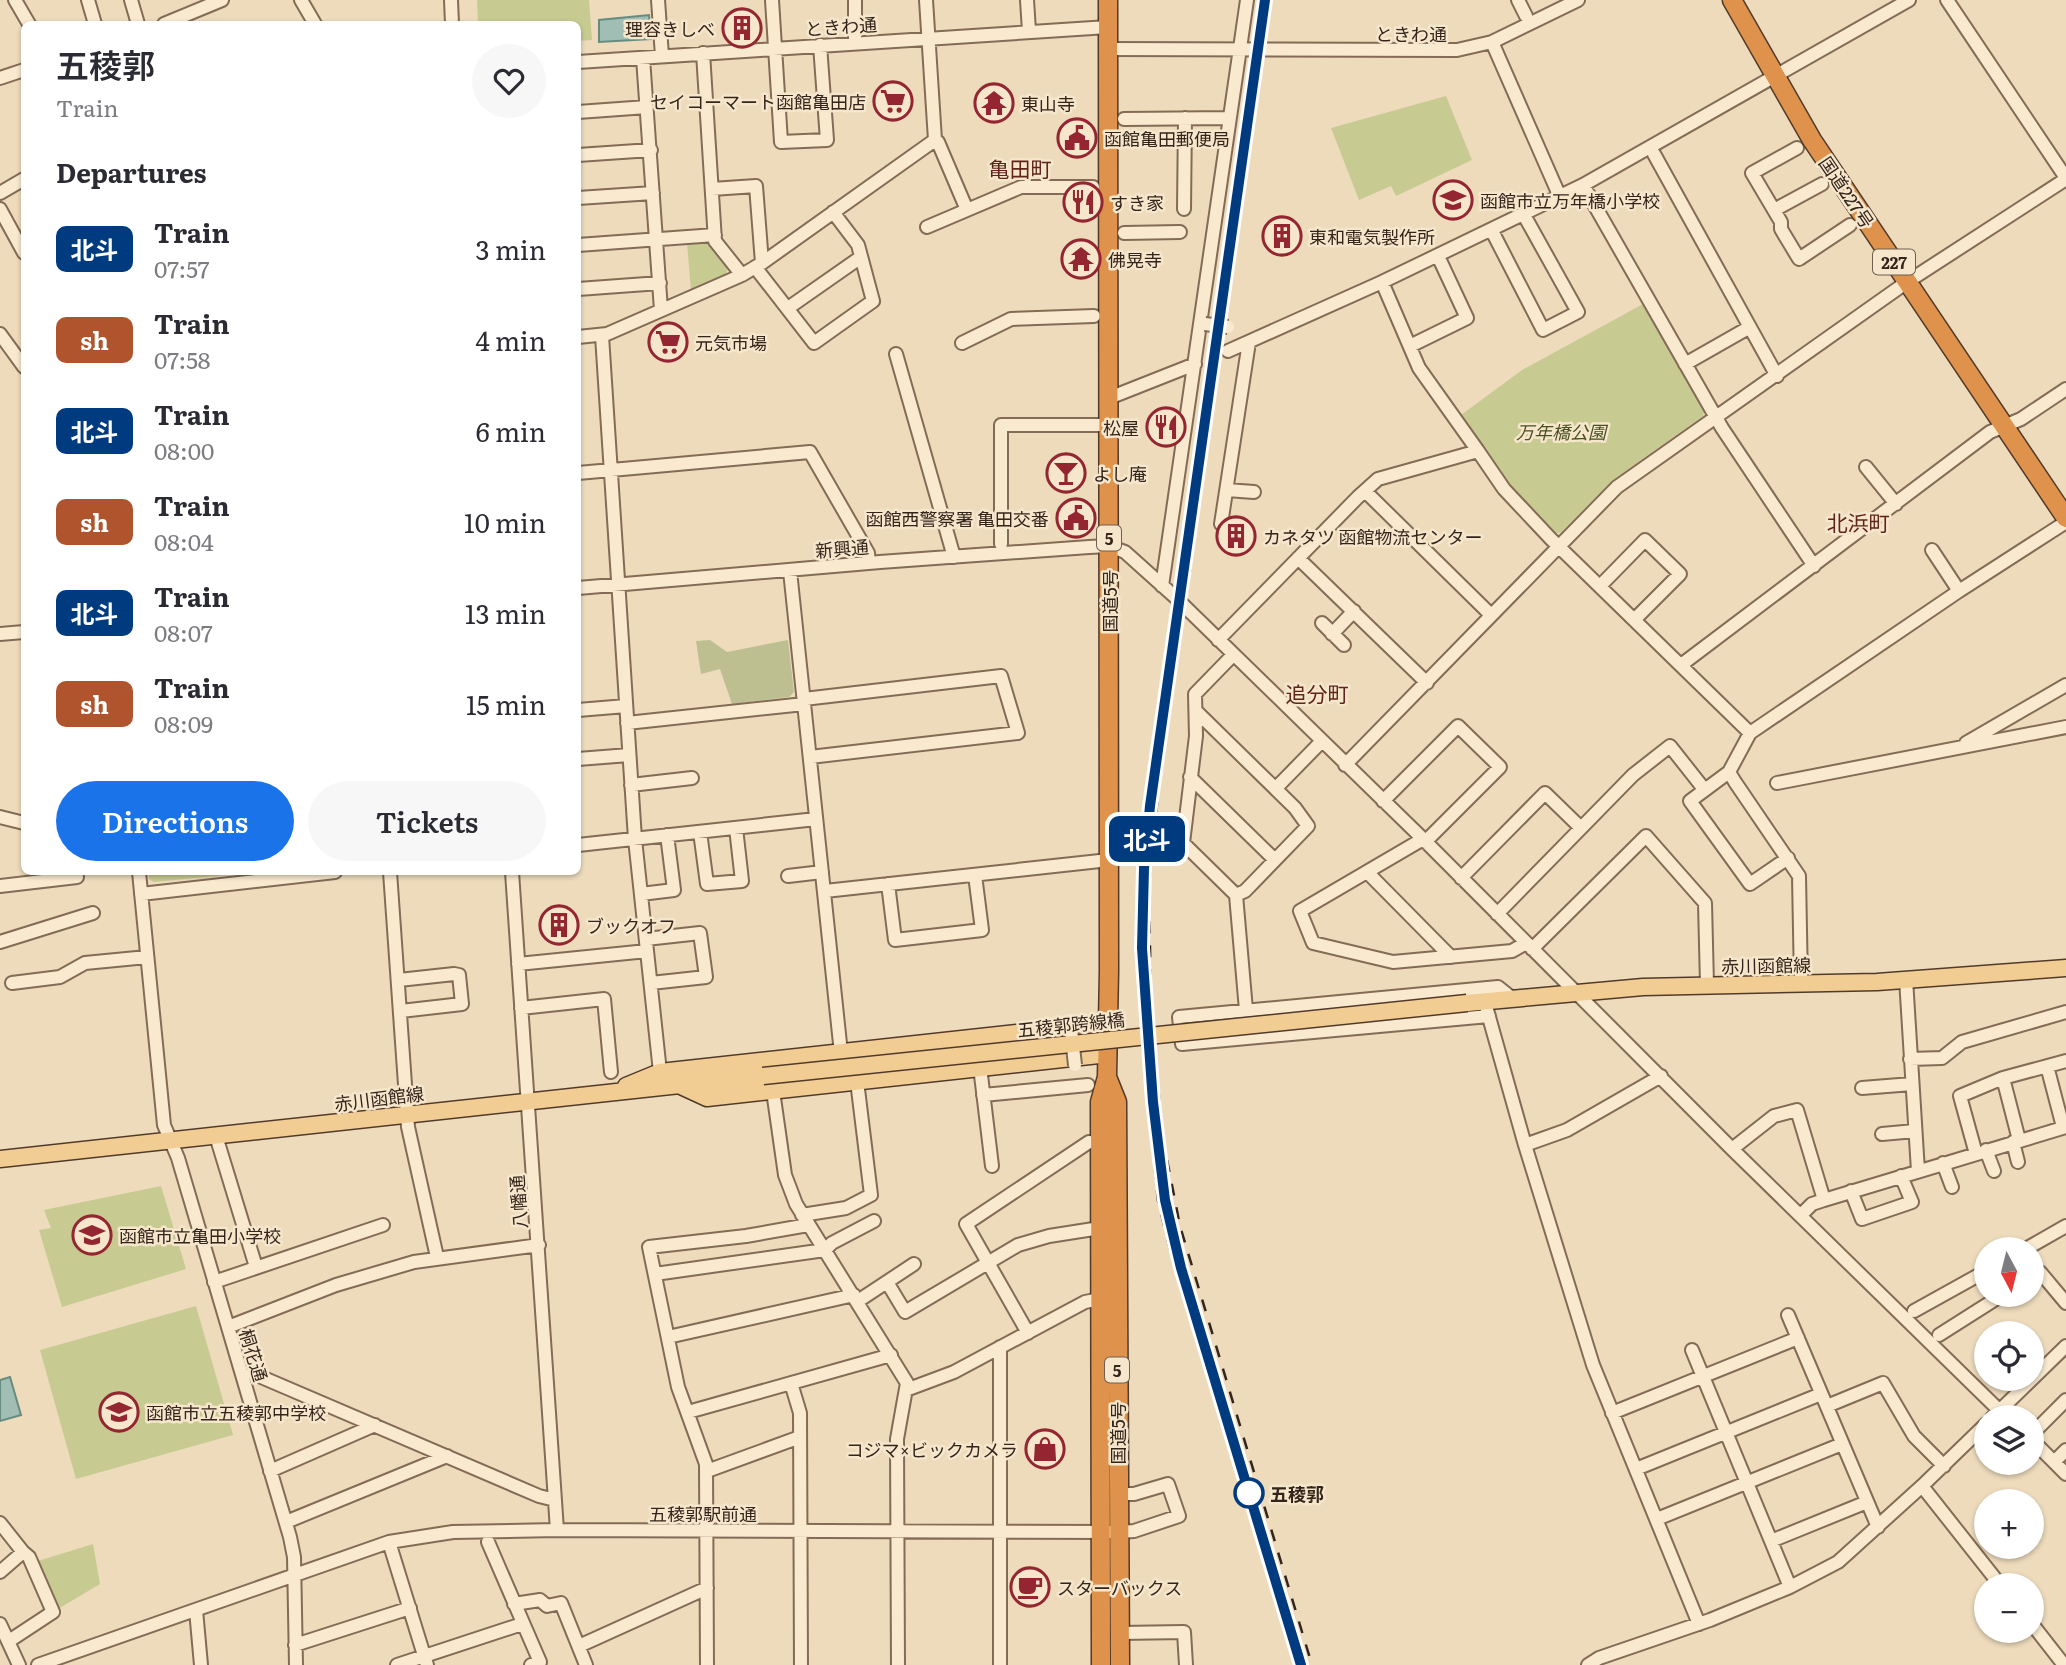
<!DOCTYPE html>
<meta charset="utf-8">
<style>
:root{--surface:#fff;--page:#f7f7f7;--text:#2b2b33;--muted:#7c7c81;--accent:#1a73e8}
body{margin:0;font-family:Literata,"Noto Sans JP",serif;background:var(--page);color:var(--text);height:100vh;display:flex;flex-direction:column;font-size:26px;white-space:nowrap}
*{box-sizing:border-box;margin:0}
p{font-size:23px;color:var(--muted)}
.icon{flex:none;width:38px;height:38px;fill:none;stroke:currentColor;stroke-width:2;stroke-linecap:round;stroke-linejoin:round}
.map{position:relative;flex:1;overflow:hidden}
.details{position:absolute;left:21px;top:21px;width:560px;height:854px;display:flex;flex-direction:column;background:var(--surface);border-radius:10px;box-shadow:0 2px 5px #0004}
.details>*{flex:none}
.badge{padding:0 14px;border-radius:10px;font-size:24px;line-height:46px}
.needle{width:46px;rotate:173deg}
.buttons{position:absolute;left:1974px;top:1237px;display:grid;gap:14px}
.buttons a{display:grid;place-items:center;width:70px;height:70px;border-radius:50%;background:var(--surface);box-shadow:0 2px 5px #0004;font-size:35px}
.map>.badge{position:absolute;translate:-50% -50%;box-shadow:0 0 0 4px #fff}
h2{padding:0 35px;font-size:26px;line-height:63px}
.round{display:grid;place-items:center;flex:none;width:74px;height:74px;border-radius:37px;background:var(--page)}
.headline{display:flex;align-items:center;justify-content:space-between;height:119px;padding:0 35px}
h1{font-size:33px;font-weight:600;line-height:52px}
.button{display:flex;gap:14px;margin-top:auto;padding:14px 35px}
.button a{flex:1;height:80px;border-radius:42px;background:var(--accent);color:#fff;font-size:28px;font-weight:600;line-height:80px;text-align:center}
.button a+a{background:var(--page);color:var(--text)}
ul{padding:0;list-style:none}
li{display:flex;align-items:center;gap:21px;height:91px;padding:0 35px}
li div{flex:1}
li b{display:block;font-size:26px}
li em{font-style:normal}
li .badge{min-width:77px;font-weight:700;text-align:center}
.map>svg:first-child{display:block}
.green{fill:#c8cb91}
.cemetery{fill:#bdbf91}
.water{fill:#a0beb3;stroke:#688b80;stroke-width:2}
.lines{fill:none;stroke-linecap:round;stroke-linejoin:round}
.minor-casing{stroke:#846b56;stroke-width:16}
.major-casing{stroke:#523a2b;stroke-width:19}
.highway-casing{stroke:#523a2b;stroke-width:21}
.minor{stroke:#f8e9cf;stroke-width:12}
.major{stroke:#f2cd93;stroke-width:16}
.highway{stroke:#de924b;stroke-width:18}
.rail{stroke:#34251b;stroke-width:2.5;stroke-dasharray:12 12;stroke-linecap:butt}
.minor-bridge-casing{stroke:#846b56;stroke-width:16;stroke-linecap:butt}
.major-bridge-casing{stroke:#523a2b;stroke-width:19;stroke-linecap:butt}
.minor-bridge{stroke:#f8e9cf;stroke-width:12}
.major-bridge{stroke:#f2cd93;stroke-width:16}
.line-casing{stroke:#fff;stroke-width:16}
.line{stroke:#003b80;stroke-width:10}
.stop-dot{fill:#fff;stroke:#003b80;stroke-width:3.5}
.labels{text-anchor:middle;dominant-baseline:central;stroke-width:5;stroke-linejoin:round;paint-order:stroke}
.shield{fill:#f5e6cc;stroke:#6e5f50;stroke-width:2}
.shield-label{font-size:16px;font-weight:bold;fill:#34251b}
.street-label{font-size:18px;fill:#34251b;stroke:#f5e6cc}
.poi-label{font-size:18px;fill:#34251b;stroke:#f5e6cc;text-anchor:start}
.park-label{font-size:18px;font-style:italic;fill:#485021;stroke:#f5e6cc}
.stop-label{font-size:18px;font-weight:bold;fill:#34251b;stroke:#f5e6cc;text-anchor:start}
.quarter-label{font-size:21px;fill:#60241b;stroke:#f5e6cc}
</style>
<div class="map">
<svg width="2066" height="1665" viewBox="0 0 2066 1665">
<rect width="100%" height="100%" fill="#eddbbc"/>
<path class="green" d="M477 0H589L592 40 578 41V24H478Z
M1446 96 1472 160 1396 196 1391 186 1359 200 1331 128Z
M702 242 708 243 728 267 726 275 691 291 687 243Z
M1643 304 1704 412 1703 416 1613 480 1560 533H1554L1508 483 1461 415 1522 370Z
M149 872H259L154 882 149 879Z
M161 1186 186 1269 62 1307 39 1230 51 1228 44 1210Z
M196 1306 233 1435 76 1479 40 1350Z
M93 1544 100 1584 58 1609 38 1561Z"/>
<path class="cemetery" d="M710 640 727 652 788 640 794 692 789 697 732 704 720 669 701 674 696 641Z"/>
<path class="water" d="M649 15 651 39 599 42V20Z
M10 1377 21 1415 0 1421V1380Z"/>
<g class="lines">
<g class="minor-casing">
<path id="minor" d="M15 0 29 24
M88 0 95 24
M131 0 138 24
M301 0 315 24
M451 0 452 24
M658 0 662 56
M772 0 781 142 827 140 820 45
M926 0 935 140 938 142 967 210 1021 187H1093
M1027 0 1029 31
M1518 0 1526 16
M1947 0 2066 178
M164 24 222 0
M1492 42 1560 197
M855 43V0
M1108 49 1457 50 1492 42 1578 0
M703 53 715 241 742 275
M643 58 661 310
M578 62 1108 27
M0 78 24 70
M578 112 647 107
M1124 119 1229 118
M1797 148 1752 173 1781 222V229L1799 259 1850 225
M1654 154 1777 376
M578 155 651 150
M1583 185 1722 428 1814 566
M712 189 756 186 762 263
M0 193 24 179
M578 198 653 193
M0 209 24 253
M1184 209 1185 118
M1774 210 1822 184
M927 227 967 210
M1492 231 1543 330 1578 312 1524 215
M1124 233 1180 232
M578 245 715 235
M755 267 814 343 873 301 858 245 833 212
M1382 282 1419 368 1478 451
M578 289 660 283
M788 308 861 257
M0 334 24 367
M602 336 635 839 660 1072
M578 337 607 334 742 275 762 263 935 140
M962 343 1011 319 1094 316
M1410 346 1467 318 1438 256
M1228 351 1382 282 1583 185 1909 0
M896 354 954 557
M1685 364 1750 327
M1109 398 1195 364
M1866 467 1896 504
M578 473 810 452 868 553 869 563
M1227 490 1254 492
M1366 492 1491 615
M1221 524 1249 342
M1001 544V425H1108
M1932 550 1959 591
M1298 558 1427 683
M790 571 841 1053
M1162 586 1247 0
M1600 586 1645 540 1680 574 1634 620
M578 588 880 562 1089 547 1109 546 1125 552 1174 596 1423 839 1732 1149 2007 1418
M1322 623 1344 645
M0 634 24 632
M1332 634 1354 611
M1218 640 1358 497 1378 479 1478 451 1504 489 1551 539 1750 733
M1233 655 1195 694 1196 736 1183 843 1236 895 1246 1010
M1681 665 1990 432 2021 419 2066 389
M804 699 1001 676 1018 733 810 757
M578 710 626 706
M1197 712 1295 808 1308 826 1245 891 1236 895
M627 723 804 704
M1966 743 2066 685
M578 759 629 755
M1345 765 1617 487 1907 282 2066 179
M1729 772 1750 733 1959 591 2066 522
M1190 777 1275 860
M1777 783 2066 727
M631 785 692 778
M1276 788 1322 741
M1383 801 1458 726 1500 767 1425 842
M0 817 24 823
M700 832 707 884 742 881 736 828
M1423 839 1300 911 1313 943 1393 962 1512 951 1526 943
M578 845 816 819
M1788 858 1750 884 1690 801 1729 772 1735 782 1799 876 1801 984
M139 872 164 1125 178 1158 290 1537 294 1557 296 1665
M390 872 408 1127 437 1257
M512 872 557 1530
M1368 873 1451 957
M788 876 822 872
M1461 878 1545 793 1581 828
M888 884 895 940 982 930 975 875
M0 886 77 877
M825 891 1109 860
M141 894 335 872
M641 894 674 890 667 835
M1497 914 1633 775 1670 746 1704 789
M646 939 700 933 706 977 651 983
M0 942 93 913
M1532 949 1646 836 1705 903 1707 985
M518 964 647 951
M1906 979 1918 1171
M399 980 454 974 459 975 462 1004 401 1011
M12 983 60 977 85 963 147 957
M521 1008 604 999 611 1072
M1487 1010 1525 1145 1593 1365 1699 1624
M1489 1016 1182 1044 1179 1017 1498 987 1513 999
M1910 1059 1942 1058 1962 1042 2066 1012
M2047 1066 2063 1127
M980 1067 992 1166
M2003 1078 2019 1140
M1862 1088 1912 1084
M773 1091 785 1175 796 1204 907 1383 897 1439 898 1665
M983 1095 1088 1085
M1882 1134 1915 1131
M216 1136 256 1267
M2013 1142 2018 1162
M1525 1145 1567 1130 1661 1076
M1732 1149 1774 1116 1797 1110 1824 1200
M1986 1150 1994 1171
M1976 1154 1960 1096 2003 1078 2066 1061
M1943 1163 1952 1187
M1851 1191 1862 1219 1912 1202 1901 1176
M802 1215 846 1208 871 1195 857 1081
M1801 1215 1812 1204 1824 1200 2066 1127
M2024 1250 2066 1226
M655 1274 825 1250 832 1243 874 1221
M2032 1277 2040 1272 2066 1303
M214 1282 383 1225
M887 1282 905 1312 1018 1245 1049 1236 1100 1228
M858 1301 914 1264
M1914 1311 1986 1271
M1788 1315 1878 1527
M228 1327 336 1285 414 1262 539 1245
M1028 1333 966 1224 1089 1142
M1939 1335 2002 1295
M668 1337 854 1295
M1000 1347V1665
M1692 1350 1790 1587
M252 1373 539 1496 555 1500
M791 1383 800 1413 801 1665
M906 1390 954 1372 1085 1302 1100 1299
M1827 1406 1883 1383 1914 1436 1944 1466
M688 1412 891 1355
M1612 1413 1798 1338
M1992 1418 2066 1346
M2032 1434 2066 1400
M2032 1440 2066 1474
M2054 1462 2066 1450
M1636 1469 1821 1394
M270 1471 375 1425
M707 1471 800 1437
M1922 1486 2001 1586
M1657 1519 1842 1444
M286 1522 447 1456
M0 1523 23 1552 0 1572
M1771 1541 1867 1502
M389 1542 427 1665
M488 1542 540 1662 531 1665
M514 1604 540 1600 547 1606 561 1603 586 1665
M196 1610 201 1665
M0 1624 19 1665
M2032 1624 2064 1665
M1120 1633 1184 1632 1186 1665
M9 1641 53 1612 29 1557 23 1552
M295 1645 410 1608
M579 1646 707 1588
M38 1665 389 1542 453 1532 557 1530 1119 1532 1134 1531 1179 1516 1168 1484 1134 1494H1118
M397 1665 522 1624
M707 1665 706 1464 678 1387 649 1247 746 1236 808 1225
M1588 1665 1599 1658 1710 1620 1790 1587 1838 1562 1922 1486 1986 1424"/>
</g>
<g class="major-casing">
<path id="major" d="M1467 1003 1643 987 1877 982 2066 968
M626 1086 660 1072 1108 1023
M681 1086 707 1098 1108 1054
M0 1159 763 1076"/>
</g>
<g class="highway-casing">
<path id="highway" d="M1732 0 1812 140 2066 518
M1107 1077 1117 1102 1120 1665
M1101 1665 1100 1102 1107 1077 1109 970 1108 0"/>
</g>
<use href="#minor" class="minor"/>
<use href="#major" class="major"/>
<use href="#highway" class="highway"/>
<path class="rail" d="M1259 0 1144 807 1138 867 1137 948 1144 1067 1158 1201 1175 1270 1295 1665
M1191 564 1159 785 1149 886 1151 1007 1163 1139 1180 1226 1312 1665"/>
<g class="minor-bridge-casing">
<path id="minor-bridge" d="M1205 324 1228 327
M1070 1020 1075 1065"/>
</g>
<g class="major-bridge-casing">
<path id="major-bridge" d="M763 1076 1467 1003"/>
</g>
<use href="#minor-bridge" class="minor-bridge"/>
<use href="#major-bridge" class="major-bridge"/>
</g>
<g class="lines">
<g class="line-casing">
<path id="line" d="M1265 0 1150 806 1144 868 1142 948 1153 1102 1165 1200 1181 1268 1301 1665"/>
</g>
<use href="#line" class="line"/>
</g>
<defs>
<g id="building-ring" transform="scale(2.0125)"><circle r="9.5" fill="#f5e6cc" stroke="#932630" stroke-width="1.5"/><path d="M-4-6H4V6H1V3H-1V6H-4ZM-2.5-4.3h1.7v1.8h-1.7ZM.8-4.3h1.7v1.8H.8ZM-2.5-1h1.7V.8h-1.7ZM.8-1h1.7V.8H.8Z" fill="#932630"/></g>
<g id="supermarket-ring" transform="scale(2.0125)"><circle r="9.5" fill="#f5e6cc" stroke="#932630" stroke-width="1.5"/><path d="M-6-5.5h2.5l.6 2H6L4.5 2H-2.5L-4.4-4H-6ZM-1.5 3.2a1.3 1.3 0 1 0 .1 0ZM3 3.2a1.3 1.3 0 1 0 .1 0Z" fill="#932630"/></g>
<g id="temple-ring" transform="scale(2.0125)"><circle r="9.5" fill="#f5e6cc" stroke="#932630" stroke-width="1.5"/><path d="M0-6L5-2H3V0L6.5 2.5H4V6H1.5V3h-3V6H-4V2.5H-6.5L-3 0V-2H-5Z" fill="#932630"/></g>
<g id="civic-ring" transform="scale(2.0125)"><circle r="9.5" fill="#f5e6cc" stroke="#932630" stroke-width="1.5"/><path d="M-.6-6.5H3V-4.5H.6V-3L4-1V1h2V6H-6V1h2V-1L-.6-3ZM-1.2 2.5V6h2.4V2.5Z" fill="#932630"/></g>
<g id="school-ring" transform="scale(2.0125)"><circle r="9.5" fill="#f5e6cc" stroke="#932630" stroke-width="1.5"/><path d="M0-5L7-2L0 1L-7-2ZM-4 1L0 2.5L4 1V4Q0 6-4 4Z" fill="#932630"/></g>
<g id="restaurant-ring" transform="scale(2.0125)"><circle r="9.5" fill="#f5e6cc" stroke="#932630" stroke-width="1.5"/><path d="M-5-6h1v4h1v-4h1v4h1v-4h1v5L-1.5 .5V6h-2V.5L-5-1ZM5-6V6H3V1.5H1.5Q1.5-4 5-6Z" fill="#932630"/></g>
<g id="bar-ring" transform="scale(2.0125)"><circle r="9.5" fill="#f5e6cc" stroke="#932630" stroke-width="1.5"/><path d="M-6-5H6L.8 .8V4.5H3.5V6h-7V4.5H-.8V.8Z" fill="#932630"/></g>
<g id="shop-ring" transform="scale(2.0125)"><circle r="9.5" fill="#f5e6cc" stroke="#932630" stroke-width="1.5"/><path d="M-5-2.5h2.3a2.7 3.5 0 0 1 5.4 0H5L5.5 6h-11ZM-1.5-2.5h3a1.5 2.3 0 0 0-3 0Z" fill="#932630"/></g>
<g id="cafe-ring" transform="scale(2.0125)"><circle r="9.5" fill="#f5e6cc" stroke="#932630" stroke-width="1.5"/><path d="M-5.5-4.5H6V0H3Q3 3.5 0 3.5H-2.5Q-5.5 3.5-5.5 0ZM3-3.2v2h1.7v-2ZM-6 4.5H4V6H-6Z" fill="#932630"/></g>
</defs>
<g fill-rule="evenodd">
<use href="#building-ring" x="742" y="28"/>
<use href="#supermarket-ring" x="893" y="101"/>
<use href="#temple-ring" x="994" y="103"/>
<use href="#civic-ring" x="1077" y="138"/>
<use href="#school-ring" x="1453" y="200"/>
<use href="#restaurant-ring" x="1083" y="202"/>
<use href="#building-ring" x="1282" y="236"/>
<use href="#temple-ring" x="1081" y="259"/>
<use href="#supermarket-ring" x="668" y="342"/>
<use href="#restaurant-ring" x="1166" y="427"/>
<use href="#bar-ring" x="1066" y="473"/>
<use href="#civic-ring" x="1076" y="518"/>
<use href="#building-ring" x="1236" y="536"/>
<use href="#building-ring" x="559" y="925"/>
<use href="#school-ring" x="92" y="1235"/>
<use href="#school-ring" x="119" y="1412"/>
<use href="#shop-ring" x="1045" y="1449"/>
<use href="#cafe-ring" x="1030" y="1587"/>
</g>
<circle class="stop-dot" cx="1249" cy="1493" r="14"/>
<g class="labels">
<g class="shield">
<rect x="1873" y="249.5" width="42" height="25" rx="5"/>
<rect x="1097" y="525.5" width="24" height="25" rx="5"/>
<rect x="1105" y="1357.5" width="24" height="25" rx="5"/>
</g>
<g class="shield-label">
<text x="1894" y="262">227</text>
<text x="1109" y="538">5</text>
<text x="1117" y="1370">5</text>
</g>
<g class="street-label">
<text transform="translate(841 26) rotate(-4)">ときわ通</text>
<text x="1411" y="33">ときわ通</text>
<text transform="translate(1847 192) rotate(56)">国道227号</text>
<text transform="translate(842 548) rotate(-5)">新興通</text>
<text transform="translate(1109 601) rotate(-90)">国道5号</text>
<text transform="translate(1766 965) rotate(-1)">赤川函館線</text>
<text transform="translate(1071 1024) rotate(-6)">五稜郭跨線橋</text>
<text transform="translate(379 1098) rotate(-7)">赤川函館線</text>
<text transform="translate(518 1202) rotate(-94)">八幡通</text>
<text transform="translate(254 1355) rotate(73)">桐花通</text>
<text transform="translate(1117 1433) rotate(-90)">国道5号</text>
<text x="703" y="1513">五稜郭駅前通</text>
</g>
<g class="poi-label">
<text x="715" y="28" text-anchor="end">理容きしべ</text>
<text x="866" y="101" text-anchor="end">セイコーマート函館亀田店</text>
<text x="1021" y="103">東山寺</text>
<text x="1104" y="138">函館亀田郵便局</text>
<text x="1480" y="200">函館市立万年橋小学校</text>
<text x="1110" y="202">すき家</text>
<text x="1309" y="236">東和電気製作所</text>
<text x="1108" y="259">佛晃寺</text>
<text x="695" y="342">元気市場</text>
<text x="1139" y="427" text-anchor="end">松屋</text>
<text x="1093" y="473">よし庵</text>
<text x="1049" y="518" text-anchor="end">函館西警察署 亀田交番</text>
<text x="1263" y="536">カネタツ 函館物流センター</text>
<text x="586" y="925">ブックオフ</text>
<text x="119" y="1235">函館市立亀田小学校</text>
<text x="146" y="1412">函館市立五稜郭中学校</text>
<text x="1018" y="1449" text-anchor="end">コジマ×ビックカメラ</text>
<text x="1057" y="1587">スターバックス</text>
</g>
<g class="park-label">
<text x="1561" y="431">万年橋公園</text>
</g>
<g class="stop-label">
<text x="1270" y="1493">五稜郭</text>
</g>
<g class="quarter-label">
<text x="1020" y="167">亀田町</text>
<text x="1858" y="521">北浜町</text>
<text x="1317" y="692">追分町</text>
</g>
</g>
</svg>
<div class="buttons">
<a><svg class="needle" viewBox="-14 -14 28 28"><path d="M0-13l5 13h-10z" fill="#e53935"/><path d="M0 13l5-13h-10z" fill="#7c7c81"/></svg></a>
<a><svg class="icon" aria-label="locate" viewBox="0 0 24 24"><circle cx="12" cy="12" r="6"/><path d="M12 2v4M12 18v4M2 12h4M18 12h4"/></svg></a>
<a><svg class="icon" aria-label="layers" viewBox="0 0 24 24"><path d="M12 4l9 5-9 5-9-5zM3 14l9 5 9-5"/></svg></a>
<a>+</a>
<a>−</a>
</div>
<b class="badge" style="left:1147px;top:839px;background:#003b80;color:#fff">北斗</b>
<section class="details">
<div class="headline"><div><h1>五稜郭</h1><p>Train</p></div><a class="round"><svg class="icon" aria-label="heart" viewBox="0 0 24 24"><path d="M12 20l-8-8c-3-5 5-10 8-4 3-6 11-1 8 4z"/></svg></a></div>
<h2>Departures</h2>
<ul>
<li><span class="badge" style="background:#003b80;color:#fff">北斗</span><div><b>Train</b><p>07:57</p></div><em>3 min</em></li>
<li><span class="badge" style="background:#b0542d;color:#fff">sh</span><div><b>Train</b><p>07:58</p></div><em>4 min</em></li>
<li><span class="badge" style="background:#003b80;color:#fff">北斗</span><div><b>Train</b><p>08:00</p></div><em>6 min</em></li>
<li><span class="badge" style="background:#b0542d;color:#fff">sh</span><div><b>Train</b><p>08:04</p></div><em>10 min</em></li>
<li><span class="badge" style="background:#003b80;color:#fff">北斗</span><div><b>Train</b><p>08:07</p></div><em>13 min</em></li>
<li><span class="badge" style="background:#b0542d;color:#fff">sh</span><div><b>Train</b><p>08:09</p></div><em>15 min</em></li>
</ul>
<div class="button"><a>Directions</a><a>Tickets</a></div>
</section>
</div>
